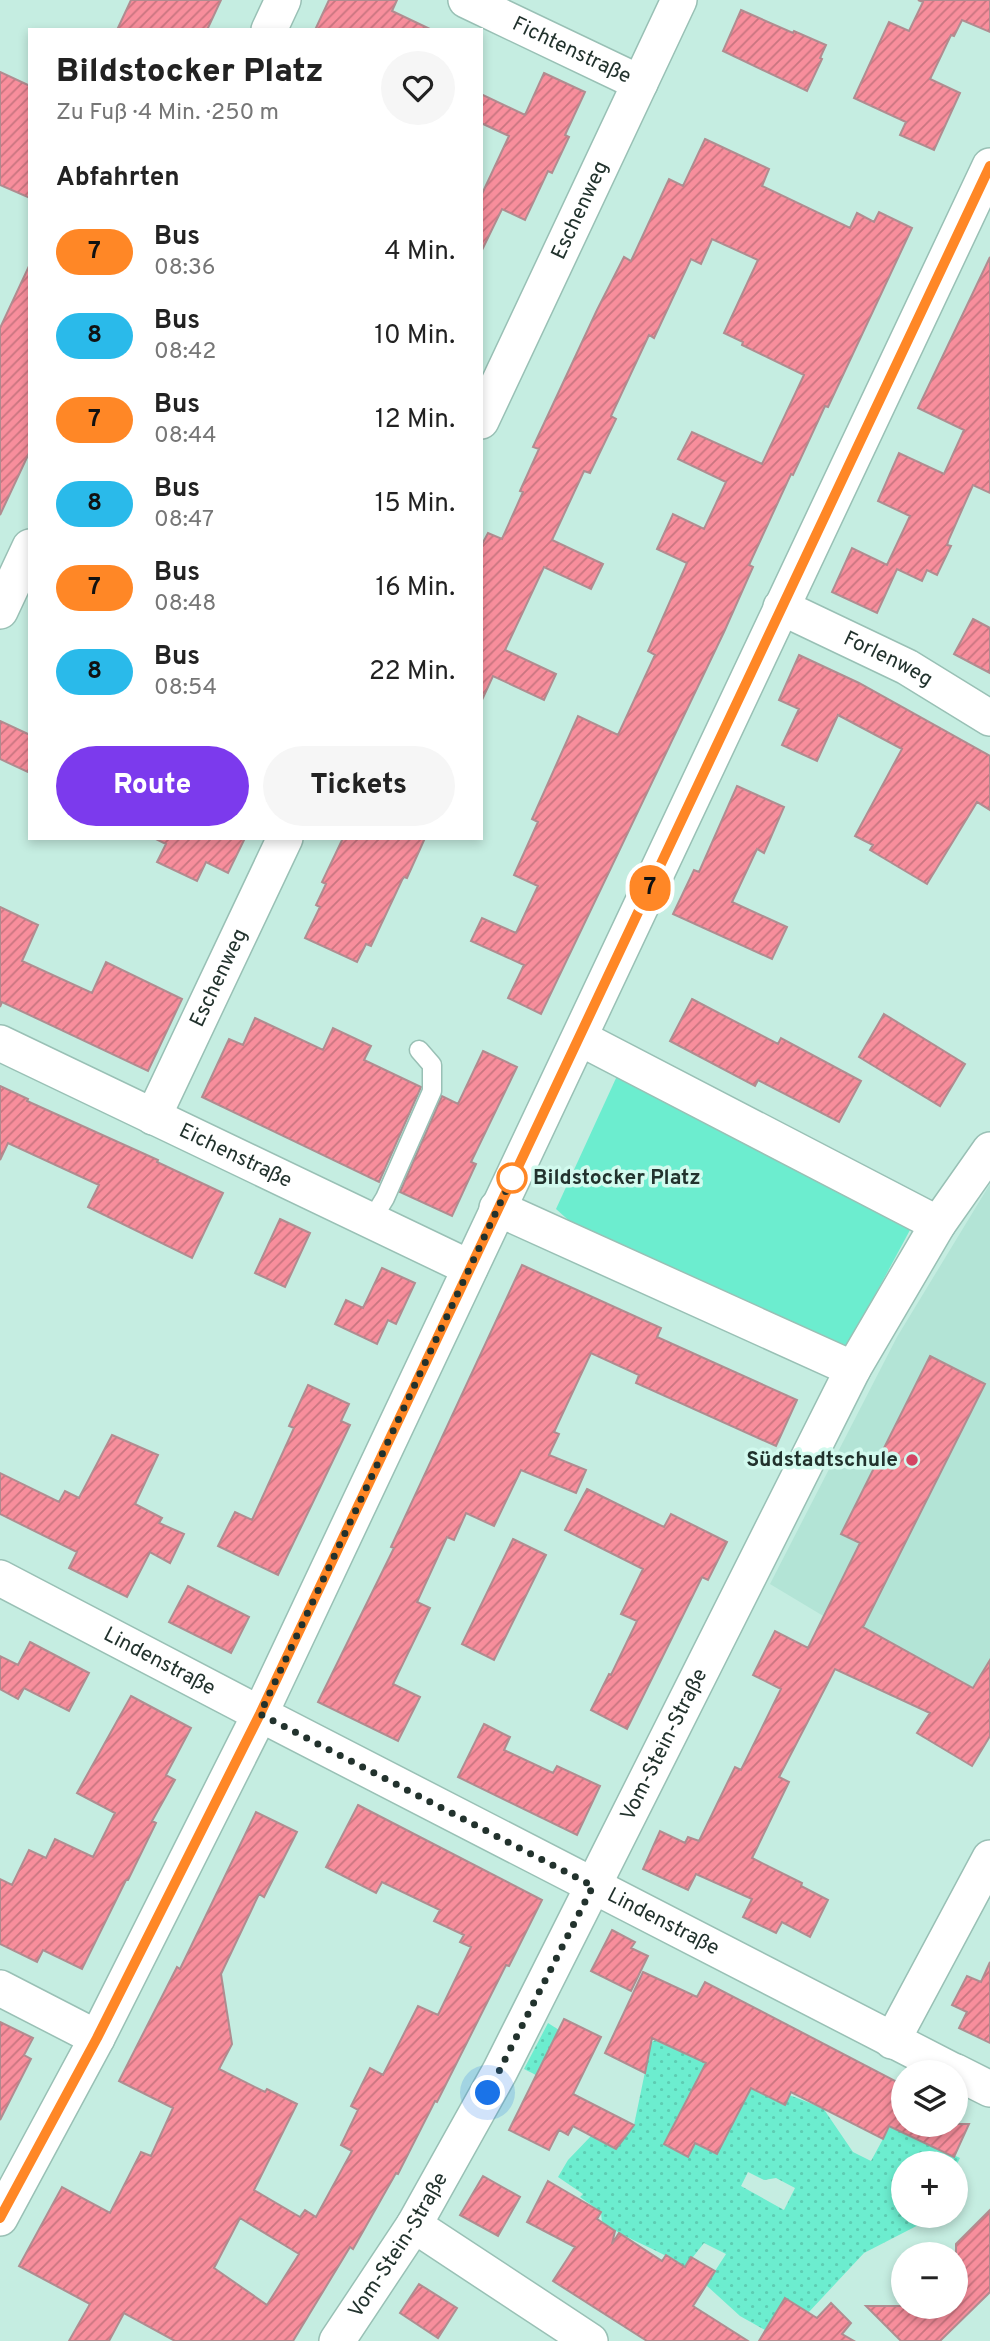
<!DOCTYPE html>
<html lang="de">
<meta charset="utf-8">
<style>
:root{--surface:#fff;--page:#f6f6f6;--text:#222;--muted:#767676;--accent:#7c3aed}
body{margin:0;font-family:Overpass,sans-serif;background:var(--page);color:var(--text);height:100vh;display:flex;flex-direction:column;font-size:26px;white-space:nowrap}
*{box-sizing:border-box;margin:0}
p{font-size:23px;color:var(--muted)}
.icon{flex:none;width:38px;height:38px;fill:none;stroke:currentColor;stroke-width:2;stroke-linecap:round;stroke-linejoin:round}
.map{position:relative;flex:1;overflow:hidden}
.drawer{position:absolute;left:28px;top:28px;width:455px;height:812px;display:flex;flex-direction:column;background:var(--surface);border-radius:0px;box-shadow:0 4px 10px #0003}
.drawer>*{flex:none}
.badge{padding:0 14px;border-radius:23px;font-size:24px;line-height:46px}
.buttons{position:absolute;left:891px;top:2060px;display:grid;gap:14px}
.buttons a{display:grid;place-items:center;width:77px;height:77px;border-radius:50%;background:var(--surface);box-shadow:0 4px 10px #0003;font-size:35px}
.you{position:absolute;width:35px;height:35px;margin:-18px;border:5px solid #fff;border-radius:50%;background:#1a73e8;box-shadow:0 0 0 10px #1a73e833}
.map>.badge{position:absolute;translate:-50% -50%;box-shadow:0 0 0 4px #fff}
h2{padding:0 28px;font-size:26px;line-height:63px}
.round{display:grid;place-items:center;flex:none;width:74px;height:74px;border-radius:37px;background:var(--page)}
.head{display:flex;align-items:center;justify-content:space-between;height:119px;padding:0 28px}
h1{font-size:33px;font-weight:800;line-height:52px}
.cta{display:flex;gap:14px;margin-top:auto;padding:14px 28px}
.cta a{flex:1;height:80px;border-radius:42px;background:var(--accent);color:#fff;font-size:28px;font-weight:800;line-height:80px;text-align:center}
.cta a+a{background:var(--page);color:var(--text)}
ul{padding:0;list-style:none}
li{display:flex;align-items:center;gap:21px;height:84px;padding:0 28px}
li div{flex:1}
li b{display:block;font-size:26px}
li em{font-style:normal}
li .badge{min-width:77px;font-weight:700;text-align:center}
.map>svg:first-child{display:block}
.built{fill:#b3e4d6}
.grass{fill:url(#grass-dots);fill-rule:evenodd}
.park{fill:#6cedcf}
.building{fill:url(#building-hatch);stroke:#b08c90;stroke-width:2;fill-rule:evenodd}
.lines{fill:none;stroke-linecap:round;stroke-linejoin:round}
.service-casing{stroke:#99c0b5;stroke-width:21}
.minor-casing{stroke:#99c0b5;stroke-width:38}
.service{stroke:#fff;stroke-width:18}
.minor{stroke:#fff;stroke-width:35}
.line-casing{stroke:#fff;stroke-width:16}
.line{stroke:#ff8726;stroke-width:10}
.walk{stroke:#22322d;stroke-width:7;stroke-dasharray:0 12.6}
.stop-dot{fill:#fff;stroke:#ff8726;stroke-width:3.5}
.poi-dot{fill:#d44463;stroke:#d2faee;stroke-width:2.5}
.labels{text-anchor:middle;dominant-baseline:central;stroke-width:7;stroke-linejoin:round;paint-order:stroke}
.street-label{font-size:21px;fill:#22322d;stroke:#d2faee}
.stop-label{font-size:21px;font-weight:bold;fill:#22322d;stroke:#d2faee;text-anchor:start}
.poi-label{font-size:21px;font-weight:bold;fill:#22322d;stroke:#d2faee;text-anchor:end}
</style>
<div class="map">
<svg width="990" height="2341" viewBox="0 0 990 2341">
<defs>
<pattern id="grass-dots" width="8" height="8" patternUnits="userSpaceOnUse" patternTransform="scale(1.75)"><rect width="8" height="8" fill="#6cedcf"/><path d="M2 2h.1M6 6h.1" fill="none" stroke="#5dccb2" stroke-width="1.8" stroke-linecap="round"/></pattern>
<pattern id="building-hatch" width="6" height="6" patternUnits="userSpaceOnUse" patternTransform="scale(1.75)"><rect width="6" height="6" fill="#f88e9c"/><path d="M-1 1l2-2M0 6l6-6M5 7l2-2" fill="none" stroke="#c87580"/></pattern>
</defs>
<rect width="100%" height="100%" fill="#c5ede1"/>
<path class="built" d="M990 1184V1735L972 1766 917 1733 939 1698 835 1623 770 1584 897 1337Z"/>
<path class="grass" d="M548 2023 559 2030 572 2093 524 2069Z
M685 2023 760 2092 784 2105 789 2095 823 2108 853 2152 871 2161 890 2126 960 2158 956 2166V2163H903V2216L934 2217 864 2253 808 2313 785 2299 765 2330 740 2316 706 2285 726 2254 704 2243 685 2267C659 2250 629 2240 602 2223L601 2212 580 2197 583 2194 558 2177 568 2160 591 2136 616 2149 634 2125 651 2043 655 2040 673 2048ZM700 2075 707 2148 695 2143 688 2156ZM748 2172 764 2180 776 2178 795 2188 784 2210 741 2186Z"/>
<path class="park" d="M617 1076 910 1230 845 1351 585 1235 556 1209Z"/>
<path class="building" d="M131 0H221L207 30H117Z
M329 0H397L392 11 432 30H315Z
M918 0H990V32L962 20 954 36 951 35 930 79 960 93 934 150 900 135 906 122 854 98 889 22 909 31 923 2Z
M741 10 793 33 794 31 826 45 820 58 822 59 807 91 723 51Z
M0 72 30 86V198L0 185Z
M544 73 585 92 565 135 569 137 552 173 548 171 525 220 502 209 481 252V196L509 136 481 123V94L525 115Z
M705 139 769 169 762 186 850 228 857 213 874 222 879 212 912 228 828 407 825 406 793 475 791 474 749 565 753 567 724 632 541 1014 508 998 524 965 471 941 482 918 516 933 538 886 514 875 538 822 532 819 578 716 618 735 655 655 648 651 687 563 657 549 673 514 704 529 726 482 678 459 692 432 762 464 804 375 742 345 743 342 724 333 758 260 712 239 701 264 691 259 654 338 649 335 611 416 616 419 590 473 584 471 552 540 603 564 591 589 544 567 505 650 556 674 544 700 493 676 481 702V546L488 533 502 539 523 492 520 491 539 449 533 447 597 310 624 257 631 261 669 179 683 186Z
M990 257V493L973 485 949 539 947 545 951 546 937 575 927 570 922 581 897 569 877 613 832 592 852 548 887 565 910 516 878 501 899 453 944 474 964 430 918 408Z
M30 264V451L0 515V328Z
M973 619 990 628V673L954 654Z
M799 655 859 683 990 756V810L977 802 927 884 870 850 873 845 855 836 902 749 838 715 817 761 782 745 799 709 779 700Z
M0 721 30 735V773L0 759Z
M737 786 784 807 764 853 757 849 732 902 787 927 772 959 673 914 694 870 699 872Z
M154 838H245L228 873 206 862 197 881 157 862 166 844Z
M343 838H425L407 878 404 877 402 880 371 946 366 944 357 962 305 938 320 907 316 905 326 884 322 882Z
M0 907 38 925 22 961 92 993 106 962 182 999 148 1071 2 1002 0 1007Z
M692 999 778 1044 781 1038 861 1081 839 1122 758 1080 755 1086 670 1041Z
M884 1014 965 1064 940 1106 859 1057Z
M255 1018 323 1050 333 1028 371 1046 364 1060 421 1087 379 1182 202 1097 229 1039 243 1045Z
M483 1051 517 1067 471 1162 476 1164 452 1216 400 1192 442 1096 458 1104Z
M0 1086 28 1099 27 1101 158 1160 157 1162 223 1193 192 1258 88 1207 99 1185 8 1143 0 1160Z
M280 1219 310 1233 285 1287 255 1273Z
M522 1265 661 1328 657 1337 797 1400 776 1446 636 1383 639 1375 591 1353 554 1432 559 1434 549 1455 586 1470 576 1493 521 1470 494 1526 466 1513 454 1540 447 1537 417 1602 430 1608 393 1684 420 1697 398 1741 318 1702 394 1548 391 1547Z
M382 1268 415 1283 396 1324 388 1320 377 1344 335 1324 346 1300 363 1308Z
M930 1356 985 1384 863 1627 973 1688 990 1660V1736L972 1766 917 1733 930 1713 835 1669 779 1777 789 1782 752 1858 802 1883 801 1886 828 1900 810 1937 782 1922 776 1933 743 1917 752 1899 696 1874 688 1890 643 1869 660 1831 685 1843 688 1837 699 1841 735 1767 741 1770 781 1689 753 1675 775 1631 808 1648 860 1543 841 1534Z
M308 1385 349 1404 341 1421 350 1425 278 1575 218 1546 235 1512 252 1520 294 1428 289 1426Z
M112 1435 158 1455 135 1504 162 1518 159 1523 184 1534 170 1563 150 1552 127 1597 69 1568 77 1552 0 1514V1473L59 1502 65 1491 79 1498Z
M587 1489 664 1527 671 1514 727 1542 708 1580 702 1577 627 1729 591 1710 609 1674 611 1675 637 1621 621 1614 643 1569 565 1530Z
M513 1539 546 1555 494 1660 462 1644Z
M188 1586 249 1617 231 1653 169 1622Z
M30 1642 89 1673 69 1711 24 1688 18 1699 0 1689V1656L18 1665Z
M131 1696 191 1728 166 1775 175 1780 152 1821 156 1823 128 1880H126L82 1969 43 1950 37 1962 0 1944V1879L12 1885 29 1850 46 1858 55 1839 93 1857 115 1813 77 1793Z
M484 1724 510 1737 504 1750 553 1773 557 1766 600 1786 577 1835 458 1777Z
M358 1805 542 1900 509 1966 506 1965 437 2102 435 2101 398 2174 396 2173 353 2249 350 2247 293 2341H175L124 2313 109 2341H69L90 2304 19 2266 62 2187 110 2213 141 2152 151 2156 173 2108 119 2081 177 1967 180 1969 256 1812 297 1832 264 1897 259 1894 221 1974 232 2044 219 2069 265 2092 267 2089 297 2104 254 2190 300 2217 305 2210 316 2217 352 2151 341 2145 358 2110 351 2106 370 2068 383 2075 418 2006 438 2015 471 1947 460 1942 464 1935 434 1921 440 1910 382 1882 376 1893 326 1867ZM240 2218 299 2254 267 2305 214 2268Z
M612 1930 635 1942 631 1948 648 1956 631 1991 591 1971Z
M990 1962V2043L959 2028 967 2012 952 2005 967 1976 981 1982Z
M643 1972 697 1997 705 1982 903 2085V2124H969L954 2157 889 2126 883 2139 791 2092 785 2105 751 2088 717 2154 695 2143 688 2157 664 2144 706 2063 652 2038 645 2073 605 2053Z
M564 2019 601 2037 573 2094 634 2125 616 2149 573 2126 568 2135 559 2130 549 2150 509 2130Z
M0 2022 33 2038 24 2055 31 2059 0 2120Z
M483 2176 520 2197 498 2236 460 2215Z
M548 2181 601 2212 597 2219 615 2231 612 2244 619 2233 662 2261 666 2255 685 2267 691 2257 715 2271 693 2306 748 2341H647L553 2281 575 2247 527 2222Z
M990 2210V2292L940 2341H901L866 2306H956V2244Z
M419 2284 457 2308 438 2338 400 2313Z
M785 2298 817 2318 831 2303 851 2323 842 2334 854 2341H759Z"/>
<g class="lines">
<g class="service-casing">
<path id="service" d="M371 1221 385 1198 432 1091V1065L419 1050"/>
</g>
<g class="minor-casing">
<g id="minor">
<path id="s1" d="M466 0 640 83"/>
<path d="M269 30 283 0"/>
<path id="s2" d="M481 421 679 0"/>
<path id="s3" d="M781 607 907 667 990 718"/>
<path d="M0 611 30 547"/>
<path d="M580 1038 938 1224"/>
<path id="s4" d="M0 1043 470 1268"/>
<path id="s5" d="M153 1117 285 838"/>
<path d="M497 1208 853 1369"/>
<path id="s6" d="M0 1578 260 1714 955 2072"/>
<path d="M0 1988 97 2038"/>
<path d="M892 2041 990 1858"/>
<path d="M956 2072 990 2089"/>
<path d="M0 2218 97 2038 260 1714 990 166"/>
<path d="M414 2225 590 2341"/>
<path id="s7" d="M337 2341 414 2225 500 2071 853 1369 938 1224 990 1150"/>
</g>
</g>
<use href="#service" class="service"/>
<use href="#minor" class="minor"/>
</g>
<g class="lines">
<g class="line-casing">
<path id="line" d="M0 2218 97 2038 260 1714 990 166"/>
</g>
<use href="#line" class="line"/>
<path class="walk" d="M488 2093 593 1886 260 1714 512 1178"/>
</g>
<circle class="stop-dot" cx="512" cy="1178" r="14"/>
<circle class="poi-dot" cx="912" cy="1460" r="7"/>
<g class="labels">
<g class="street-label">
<text stroke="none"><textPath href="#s1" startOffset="117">Fichtenstraße</textPath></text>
<text stroke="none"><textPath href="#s2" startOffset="233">Eschenweg</textPath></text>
<text stroke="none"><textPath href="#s3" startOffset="119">Forlenweg</textPath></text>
<text stroke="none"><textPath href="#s5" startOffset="154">Eschenweg</textPath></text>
<text stroke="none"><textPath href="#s4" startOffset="261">Eichenstraße</textPath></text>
<text stroke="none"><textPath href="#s6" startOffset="180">Lindenstraße</textPath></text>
<text stroke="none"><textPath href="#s7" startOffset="681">Vom-Stein-Straße</textPath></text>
<text stroke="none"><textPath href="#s6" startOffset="747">Lindenstraße</textPath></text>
<text stroke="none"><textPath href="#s7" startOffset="114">Vom-Stein-Straße</textPath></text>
</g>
<g class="stop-label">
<text x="533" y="1178">Bildstocker Platz</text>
</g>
<g class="poi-label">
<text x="898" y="1460">Südstadtschule</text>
</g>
</g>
</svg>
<div class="buttons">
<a><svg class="icon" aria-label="layers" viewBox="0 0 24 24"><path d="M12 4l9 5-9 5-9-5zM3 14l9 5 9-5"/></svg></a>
<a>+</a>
<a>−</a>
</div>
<div class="you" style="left:488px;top:2093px"></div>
<b class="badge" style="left:650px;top:888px;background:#ff8726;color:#111">7</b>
<section class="drawer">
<div class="head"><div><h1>Bildstocker Platz</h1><p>Zu Fuß · 4 Min. · 250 m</p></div><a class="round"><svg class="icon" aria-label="heart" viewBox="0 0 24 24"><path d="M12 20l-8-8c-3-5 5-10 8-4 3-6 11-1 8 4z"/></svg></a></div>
<h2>Abfahrten</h2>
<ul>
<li><span class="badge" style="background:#ff8726;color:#111">7</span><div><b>Bus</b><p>08:36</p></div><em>4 Min.</em></li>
<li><span class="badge" style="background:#2abaea;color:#111">8</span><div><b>Bus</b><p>08:42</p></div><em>10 Min.</em></li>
<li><span class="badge" style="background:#ff8726;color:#111">7</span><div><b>Bus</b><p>08:44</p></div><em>12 Min.</em></li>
<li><span class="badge" style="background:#2abaea;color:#111">8</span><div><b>Bus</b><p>08:47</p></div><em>15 Min.</em></li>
<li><span class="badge" style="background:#ff8726;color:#111">7</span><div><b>Bus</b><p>08:48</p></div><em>16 Min.</em></li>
<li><span class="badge" style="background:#2abaea;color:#111">8</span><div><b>Bus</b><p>08:54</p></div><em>22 Min.</em></li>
</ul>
<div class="cta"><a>Route</a><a>Tickets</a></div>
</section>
</div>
